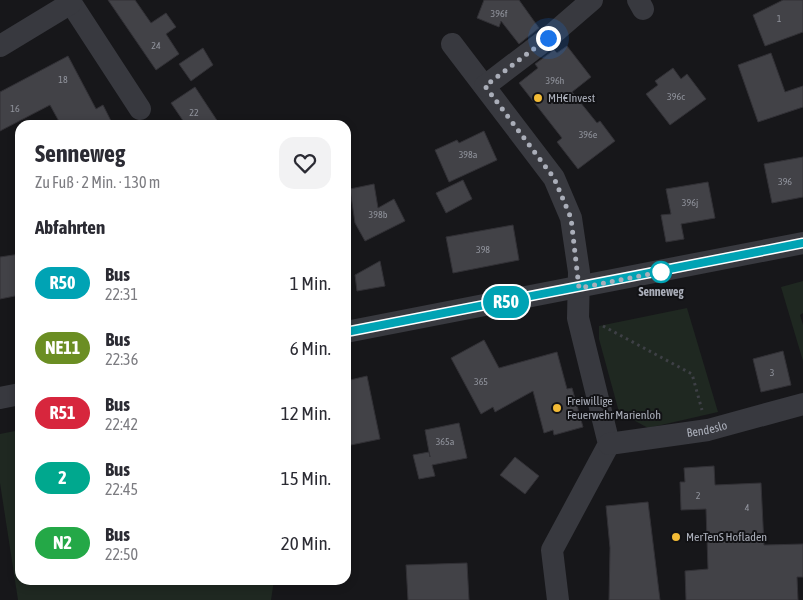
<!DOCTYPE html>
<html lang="de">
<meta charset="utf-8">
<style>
:root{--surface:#fff;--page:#f2f2f3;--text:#2b2b33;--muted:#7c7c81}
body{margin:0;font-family:"Asap Condensed",sans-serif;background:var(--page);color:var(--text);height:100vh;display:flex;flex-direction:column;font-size:19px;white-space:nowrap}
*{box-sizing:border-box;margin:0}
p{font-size:16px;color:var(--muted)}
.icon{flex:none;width:28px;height:28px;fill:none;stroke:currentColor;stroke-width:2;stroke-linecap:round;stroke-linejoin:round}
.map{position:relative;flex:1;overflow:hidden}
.side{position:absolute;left:15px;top:120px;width:336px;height:465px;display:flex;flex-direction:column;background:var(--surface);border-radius:15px;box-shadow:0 2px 8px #0003}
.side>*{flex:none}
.badge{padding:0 10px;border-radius:16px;font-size:18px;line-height:32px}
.you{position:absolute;width:25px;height:25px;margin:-12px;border:4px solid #fff;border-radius:50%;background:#1a73e8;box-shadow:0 0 0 8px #1a73e833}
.map>.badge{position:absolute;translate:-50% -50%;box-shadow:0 0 0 2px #fff}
h2{padding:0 20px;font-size:19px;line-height:45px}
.round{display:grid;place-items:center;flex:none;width:52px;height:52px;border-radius:15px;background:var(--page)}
.head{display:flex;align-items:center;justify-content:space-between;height:85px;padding:0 20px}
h1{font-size:24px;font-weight:700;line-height:38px}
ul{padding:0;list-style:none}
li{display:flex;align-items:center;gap:15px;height:65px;padding:0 20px}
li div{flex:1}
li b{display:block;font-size:19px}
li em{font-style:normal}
li .badge{min-width:55px;font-weight:700;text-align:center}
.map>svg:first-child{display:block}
.green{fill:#1f2821}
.building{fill:#424247;stroke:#323136}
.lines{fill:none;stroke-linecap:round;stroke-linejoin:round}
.path{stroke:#3e4046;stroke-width:3;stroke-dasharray:2.5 4;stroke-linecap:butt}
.minor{stroke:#38393f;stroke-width:22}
.line-casing{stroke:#fff;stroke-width:11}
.line{stroke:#00a3b4;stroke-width:8}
.walk{stroke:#aaaeb9;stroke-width:5;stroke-dasharray:0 9}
.poi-dot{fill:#f3bb36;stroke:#121215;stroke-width:2}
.stop-dot{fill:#fff;stroke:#00a3b4;stroke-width:2.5}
.labels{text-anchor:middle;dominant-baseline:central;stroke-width:4;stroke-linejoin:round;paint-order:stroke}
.number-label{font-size:10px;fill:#90939c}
.poi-label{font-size:12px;fill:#aaaeb9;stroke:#121215;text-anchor:start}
.stop-label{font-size:12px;font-weight:bold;fill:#aaaeb9;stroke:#121215}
.street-label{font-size:12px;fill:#aaaeb9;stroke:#121215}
</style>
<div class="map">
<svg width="803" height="600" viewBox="0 0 803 600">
<rect width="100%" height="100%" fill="#17171a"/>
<path class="green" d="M803 281V313L800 315 803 325V361L781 287Z
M687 308 718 412 648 428 619 412 599 339V326Z
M20 430V580H274L271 600H18L0 483V434Z"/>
<path class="building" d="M108 0H135L151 23 166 13 176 27 166 34 179 54 156 70Z
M484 0H519L539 28 519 44 501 21 499 27 477 18Z
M783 0H803V32L765 46 753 15Z
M567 46 591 77 572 92 597 123 600 121 615 141 578 169 557 142 562 138 519 83 538 68 535 64 554 50 557 53Z
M203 48 213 65 191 81 179 64Z
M771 53 785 92 803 86V107L758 122 738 65Z
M68 56 96 109 103 105 113 125H61L50 105 0 131V92Z
M673 68 681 79 687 74 706 99 670 125 646 94 658 85 655 81Z
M195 87 220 125H186L171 103Z
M484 131 497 160 449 182 435 150 457 140 459 143Z
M803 157V197L772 203 764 164Z
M463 180 472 199 446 213 436 193Z
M708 182 715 218 681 224 684 239 666 242 661 215 671 214 666 189Z
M374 184 378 208 394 199 405 221 365 241 355 223 350 189Z
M513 225 519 260 453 273 446 237Z
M20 254V295L0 299V257Z
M380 261 385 286 357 291 355 275Z
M484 340 499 368 557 352 567 389 572 388 583 427 554 435 553 430 544 433 533 391 495 412 493 407 481 414 451 358Z
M783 351 791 385 761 392 753 359Z
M367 376 380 439 346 446V381Z
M459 423 467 458 432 465 435 476 419 479 413 455 429 452 430 457 425 430Z
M515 457 539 476 525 494 500 475Z
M714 466 715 485 761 483 764 545 803 544V577H797L798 600H686L685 571 708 569 706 509 681 510 680 482H685L684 468Z
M648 502 660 600H609L610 548 606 506Z
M467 563 469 600H408L406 565Z"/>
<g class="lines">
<path class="path" d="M603 326 692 374 702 410"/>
<g class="minor">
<path d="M638 0 643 9"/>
<path d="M71 3 140 109"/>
<path d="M452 44 554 178 571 218 579 272 578 318 609 444 552 550 558 600"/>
<path d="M0 46 71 3 69 0"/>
<path d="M485 86 548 38 592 0"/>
<path d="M346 332 803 243"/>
<path d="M0 398 20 394"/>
<path id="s1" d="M609 444 708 430 803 404"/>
</g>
</g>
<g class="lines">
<g class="line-casing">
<path id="line" d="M346 332 803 243"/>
</g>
<use href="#line" class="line"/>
<path class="walk" d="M548 38 485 86 554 178 571 218 579 288 670 270 661 272"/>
</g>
<g class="poi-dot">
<circle cx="538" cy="98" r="5"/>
<circle cx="557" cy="408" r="5"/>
<circle cx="676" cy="537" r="5"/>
</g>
<circle class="stop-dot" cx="661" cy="272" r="10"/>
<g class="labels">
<g class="number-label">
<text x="499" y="13">396f</text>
<text x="779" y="18">1</text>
<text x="156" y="45">24</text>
<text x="63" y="79">18</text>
<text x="555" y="80">396h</text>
<text x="676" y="96">396c</text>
<text x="15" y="108">16</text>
<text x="194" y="112">22</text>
<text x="588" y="134">396e</text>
<text x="468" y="154">398a</text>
<text x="785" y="181">396</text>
<text x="690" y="202">396j</text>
<text x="378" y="214">398b</text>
<text x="483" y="249">398</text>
<text x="772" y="372">3</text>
<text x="481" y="381">365</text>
<text x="445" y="441">365a</text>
<text x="698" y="495">2</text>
<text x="747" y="507">4</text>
</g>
<g class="poi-label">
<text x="548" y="98">MH€Invest</text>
<text x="567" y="401">Freiwillige<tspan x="567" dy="14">Feuerwehr Marienloh</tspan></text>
<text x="686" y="537">MerTenS Hofladen</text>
</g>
<g class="stop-label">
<text x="661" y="292">Senneweg</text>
</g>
<g class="street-label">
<text stroke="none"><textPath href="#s1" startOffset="99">Bendeslo</textPath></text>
</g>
</g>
</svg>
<div class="you" style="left:548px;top:38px"></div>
<b class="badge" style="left:506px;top:302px;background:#00a3b4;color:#fff">R50</b>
<section class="side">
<div class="head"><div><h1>Senneweg</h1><p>Zu Fuß · 2 Min. · 130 m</p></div><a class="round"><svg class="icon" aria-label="heart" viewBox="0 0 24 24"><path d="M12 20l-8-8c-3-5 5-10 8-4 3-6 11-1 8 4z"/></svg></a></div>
<h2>Abfahrten</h2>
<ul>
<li><span class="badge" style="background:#00a3b4;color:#fff">R50</span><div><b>Bus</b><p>22:31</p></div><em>1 Min.</em></li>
<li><span class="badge" style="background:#6b8e23;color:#fff">NE11</span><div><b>Bus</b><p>22:36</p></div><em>6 Min.</em></li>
<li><span class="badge" style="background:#d7263d;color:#fff">R51</span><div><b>Bus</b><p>22:42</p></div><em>12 Min.</em></li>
<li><span class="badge" style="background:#00a88e;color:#fff">2</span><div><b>Bus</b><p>22:45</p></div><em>15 Min.</em></li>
<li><span class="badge" style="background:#24a847;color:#fff">N2</span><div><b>Bus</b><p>22:50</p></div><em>20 Min.</em></li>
</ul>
</section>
</div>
